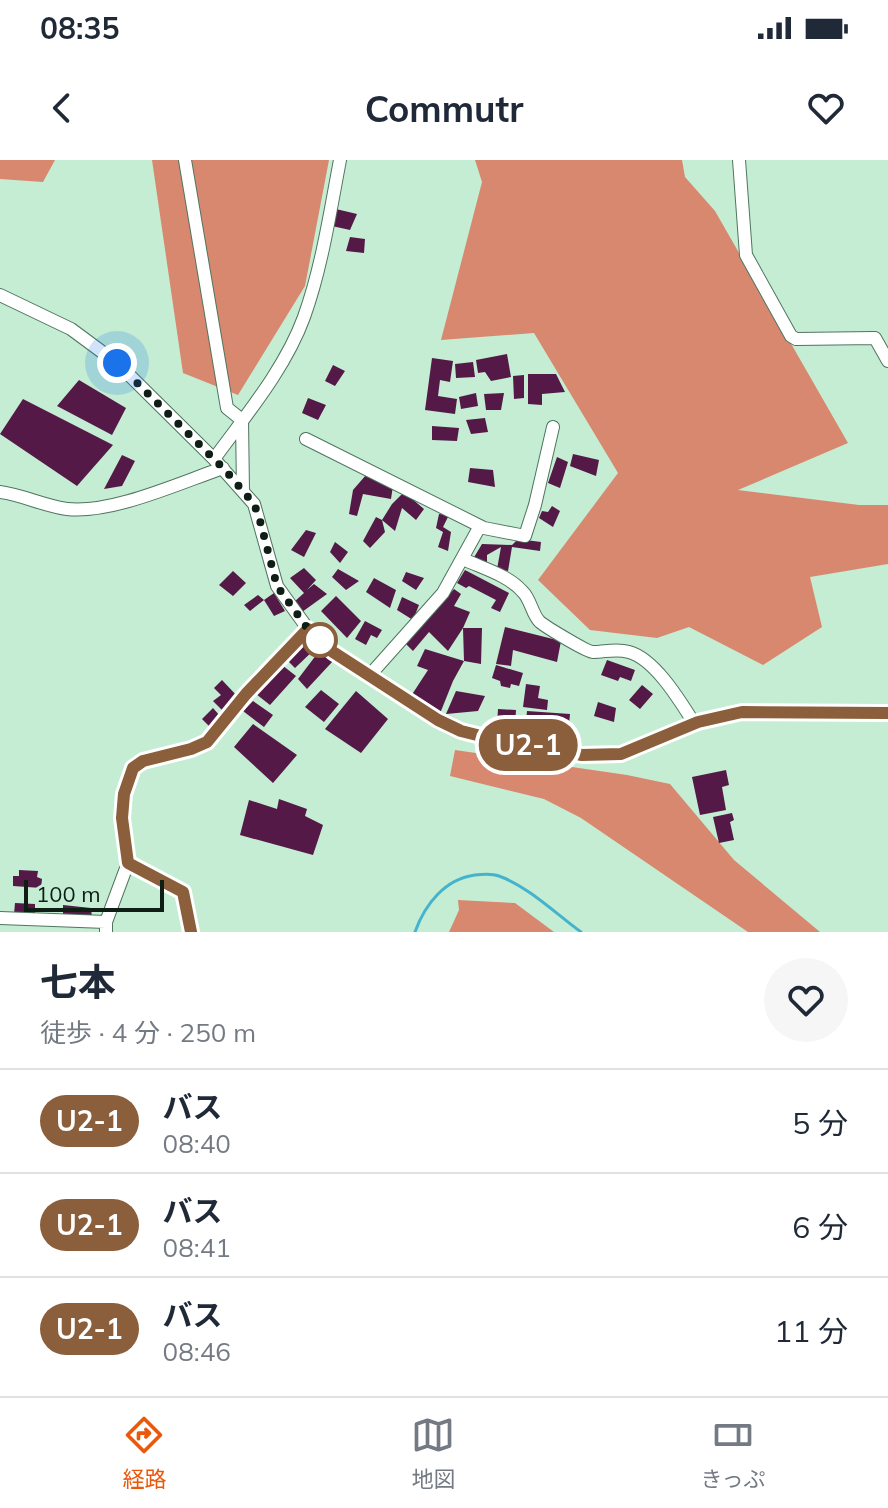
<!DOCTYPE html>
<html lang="ja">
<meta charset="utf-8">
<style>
:root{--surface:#fff;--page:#f6f6f7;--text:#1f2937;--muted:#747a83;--line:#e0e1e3;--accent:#ea580c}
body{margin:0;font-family:Mulish,"Noto Sans JP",sans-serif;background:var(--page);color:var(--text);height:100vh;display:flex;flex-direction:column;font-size:30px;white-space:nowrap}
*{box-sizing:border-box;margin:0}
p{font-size:26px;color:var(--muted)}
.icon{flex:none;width:44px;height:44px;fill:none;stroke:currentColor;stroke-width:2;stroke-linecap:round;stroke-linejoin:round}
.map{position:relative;height:772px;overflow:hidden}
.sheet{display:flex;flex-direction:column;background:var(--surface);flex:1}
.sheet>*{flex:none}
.badge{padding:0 16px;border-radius:26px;font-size:28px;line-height:52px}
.scale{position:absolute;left:24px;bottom:20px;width:140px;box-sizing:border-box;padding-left:8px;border:4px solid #0e1e15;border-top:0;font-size:22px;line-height:28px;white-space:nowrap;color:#0e1e15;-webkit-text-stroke:6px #c4edd3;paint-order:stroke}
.you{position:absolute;width:40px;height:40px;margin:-20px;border:6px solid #fff;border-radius:50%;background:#1a73e8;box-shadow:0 0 0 12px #1a73e833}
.map>.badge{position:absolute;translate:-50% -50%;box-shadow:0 0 0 4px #fff}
.round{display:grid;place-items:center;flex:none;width:84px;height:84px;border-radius:42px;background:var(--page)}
.summary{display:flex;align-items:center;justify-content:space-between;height:136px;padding:0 40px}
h1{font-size:38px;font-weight:700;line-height:60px}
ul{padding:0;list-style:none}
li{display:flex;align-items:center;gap:24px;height:104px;padding:0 40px;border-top:2px solid var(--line)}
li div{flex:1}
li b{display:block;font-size:30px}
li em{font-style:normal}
li .badge{min-width:88px;font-weight:700;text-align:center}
.status{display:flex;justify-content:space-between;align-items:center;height:56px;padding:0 40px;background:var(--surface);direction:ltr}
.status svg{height:22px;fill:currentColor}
header{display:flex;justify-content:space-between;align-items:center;height:104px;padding:0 40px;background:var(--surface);font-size:36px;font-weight:700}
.menu{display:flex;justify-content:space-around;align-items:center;height:112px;border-top:2px solid var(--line);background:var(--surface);font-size:22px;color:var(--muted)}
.menu a{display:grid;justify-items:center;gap:4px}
.menu .active{color:var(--accent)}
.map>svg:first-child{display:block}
.forest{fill:#d8886f}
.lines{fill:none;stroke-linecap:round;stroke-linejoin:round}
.stream{stroke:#46b3ce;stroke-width:3}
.building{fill:#541947}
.minor-casing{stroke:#4f755f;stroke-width:14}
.minor{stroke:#fff;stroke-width:12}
.line-casing{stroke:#fff;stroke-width:18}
.line{stroke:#8b5e3c;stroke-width:12}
.walk{stroke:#0e1e15;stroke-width:8;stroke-dasharray:0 14.4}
.stop-dot{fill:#fff;stroke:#8b5e3c;stroke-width:4}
</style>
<div class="status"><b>08:35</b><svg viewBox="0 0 49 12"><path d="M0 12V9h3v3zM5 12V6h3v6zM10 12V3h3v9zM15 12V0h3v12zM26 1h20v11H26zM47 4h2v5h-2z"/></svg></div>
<header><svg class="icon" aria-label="back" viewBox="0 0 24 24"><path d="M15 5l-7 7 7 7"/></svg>Commutr<svg class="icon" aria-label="heart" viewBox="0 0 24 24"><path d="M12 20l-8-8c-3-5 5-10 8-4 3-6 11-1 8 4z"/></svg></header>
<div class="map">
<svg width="888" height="772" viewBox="0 0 888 772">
<rect width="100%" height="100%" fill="#c4edd3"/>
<path class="forest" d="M0 0H55L43 22 0 19Z
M152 0H329L305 126 238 235 183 213Z
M475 0H682L685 17 715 51 848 283 738 330 859 345H888V404L810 417 822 467 763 505 689 467 657 478 590 470 538 420 618 313 534 173 441 180 482 22Z
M455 590 627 615 670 624 734 700 820 772H748L581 658 544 639 450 616Z
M458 740 515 743 554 772H449L459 750Z"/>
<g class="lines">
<path class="stream" d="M415 772C425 744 445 719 475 715 483 714 491 713 499 716 529 727 556 754 581 772"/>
</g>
<path class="building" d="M336 49 357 54 350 70 332 66Z
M350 77 365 79 364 93 346 91Z
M507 194 511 217 491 221 485 212 478 213 476 200Z
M432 198 453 201 450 222 440 220 438 236 457 239 455 254 425 250Z
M473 202 475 217 456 218 455 204Z
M333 205 345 211 335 226 325 221Z
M528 214H556L565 232 542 234V245L528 244Z
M524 215V238L514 239 513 216Z
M79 220 126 248 112 275 57 246Z
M476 233 478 246 461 249 459 237Z
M504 233 501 250H486L484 234Z
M308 238 326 245 318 260 302 253Z
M23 239 113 285 77 326 0 274Z
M485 258 488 272 471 274 466 260Z
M432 266 459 268 457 281 432 280Z
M573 294 599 300 596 316 570 306Z
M122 295 135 301 122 326 104 329Z
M557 297 568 302 560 328 548 323Z
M470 308 493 310 495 327 468 322Z
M366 315 393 326 391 339 363 334 357 356 349 354 353 330Z
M404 332 424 349 416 360 402 348 395 371 382 360 385 372 370 388 363 381 376 357 382 360 392 344Z
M552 346 560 351 553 367 539 358 542 351 548 352Z
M439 354 449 355 443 367 451 372 448 391 438 387 443 372 436 368Z
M306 370 316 373 304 397 291 390Z
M518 379 541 382 540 391 512 387 508 411 497 409 501 387 487 395V405L473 399 482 384 512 385Z
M335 382 348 392 340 403 330 392Z
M304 408 316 420 307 430 314 424 327 434 302 452 294 442 304 433 290 418Z
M338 409 359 421 346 430 332 417Z
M465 410 509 433 500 452 491 448 496 440 469 426 466 428 457 423Z
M233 411 246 423 233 436 219 425Z
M406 412 424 418 416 430 402 421Z
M374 418 396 430 390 448 366 432Z
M454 429 461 434 454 446 470 452 463 468H482L481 504 464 501 463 468 448 491 429 472 413 491 406 484Z
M274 433 285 451 274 456 264 440 250 451 244 445 258 435 264 440Z
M336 436 361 461 347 478 321 451Z
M402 437 419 445 413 460 397 450Z
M365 461 382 470 377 478 371 475 366 485 355 479Z
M505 467 561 481 557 502 513 490 511 506 496 504Z
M306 478 316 488 295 508 285 498Z
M425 489 464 501 453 521 439 556 411 536 428 510 417 506Z
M320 490 333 501 307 529 298 519Z
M607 500 635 510 631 521 620 517 618 521 601 515Z
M282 505 296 516 270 545 256 534Z
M496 505 523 513 519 526 511 524 510 528 501 526 500 521 492 518Z
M222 520 238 537 222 550 213 541 221 535 214 528Z
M526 524 540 526 538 538 548 540 547 550 523 547Z
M642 525 653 534 640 549 629 540Z
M321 530 339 544 324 562 305 547Z
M356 531 388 559 361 593 325 569Z
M456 531 485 536 478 551 446 554Z
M253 541 273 555 264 567 243 551Z
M598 542 616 548 614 562 594 556Z
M213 548 220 556 211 568 202 559Z
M498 549 516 550 515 566 497 565Z
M527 551 570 554 567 585 558 584 559 564 550 563V572L525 571Z
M253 564 297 595 273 623 234 587Z
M726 610 729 625 722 627 726 650 700 655 692 617Z
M279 639 307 649 305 656 323 665 313 695 240 675 249 640 277 649Z
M732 653 734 660 730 662 734 680 719 683 713 657Z
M19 710 38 711 37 717 42 719 41 728 13 726V716H19Z
M15 743 35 744V755L14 754Z
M63 745 91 748 92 758 63 755Z"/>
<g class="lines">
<g class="minor-casing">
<path id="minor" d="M185 0 227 248 242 260 243 331
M739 0 746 95 791 176 796 179 875 178 888 201
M0 135 71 169 117 203 214 299 254 344 277 426 308 469 333 492 438 560 461 571 485 577 582 595 604 596 637 589 698 562 742 552 888 553
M306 279 484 368 525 376 535 345 553 267
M214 299C246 255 285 209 304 157 322 107 330 52 340 0
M0 332C23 335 44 346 67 349 112 354 179 323 223 308
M463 399C482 408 508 415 522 431 531 439 532 455 540 462 546 467 587 492 593 492 605 492 616 488 629 492 655 499 680 541 694 563
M369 516 443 433 480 366
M128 703 183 732 191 772
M0 758 106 762
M106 772V762L128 703 122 658 124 634 133 608 143 601 191 589 207 582 246 534 308 469"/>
</g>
<use href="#minor" class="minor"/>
</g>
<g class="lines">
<g class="line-casing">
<path id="line" d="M191 772 183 732 128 703 122 658 124 634 133 608 143 601 191 589 207 582 246 534 308 469 333 492 438 560 461 571 485 577 582 595 621 594 698 562 742 552 888 553"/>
</g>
<use href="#line" class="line"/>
<path class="walk" d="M117 203 225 310 254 344 259 357 277 426 308 469 320 480"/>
</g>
<circle class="stop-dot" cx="320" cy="480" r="16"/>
</svg>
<div class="scale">100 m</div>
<div class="you" style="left:117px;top:203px"></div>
<b class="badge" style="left:528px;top:585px;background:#8b5e3c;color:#fff">U2-1</b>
</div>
<section class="sheet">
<div class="summary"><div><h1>七本</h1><p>徒歩 · 4 分 · 250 m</p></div><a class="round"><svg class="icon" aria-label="heart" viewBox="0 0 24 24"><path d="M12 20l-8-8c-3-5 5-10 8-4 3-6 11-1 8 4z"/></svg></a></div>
<ul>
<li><span class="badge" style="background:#8b5e3c;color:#fff">U2-1</span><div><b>バス</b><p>08:40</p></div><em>5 分</em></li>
<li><span class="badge" style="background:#8b5e3c;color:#fff">U2-1</span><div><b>バス</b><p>08:41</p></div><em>6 分</em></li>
<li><span class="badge" style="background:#8b5e3c;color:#fff">U2-1</span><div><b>バス</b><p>08:46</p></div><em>11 分</em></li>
</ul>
</section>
<nav class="menu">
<a class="active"><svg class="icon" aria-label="directions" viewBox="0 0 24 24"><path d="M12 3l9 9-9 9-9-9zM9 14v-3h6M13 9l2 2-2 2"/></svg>経路</a>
<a><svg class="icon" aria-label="map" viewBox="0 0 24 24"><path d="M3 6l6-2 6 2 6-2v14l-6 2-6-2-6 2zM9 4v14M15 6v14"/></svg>地図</a>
<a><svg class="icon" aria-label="tickets" viewBox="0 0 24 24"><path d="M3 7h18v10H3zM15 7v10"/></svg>きっぷ</a>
</nav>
